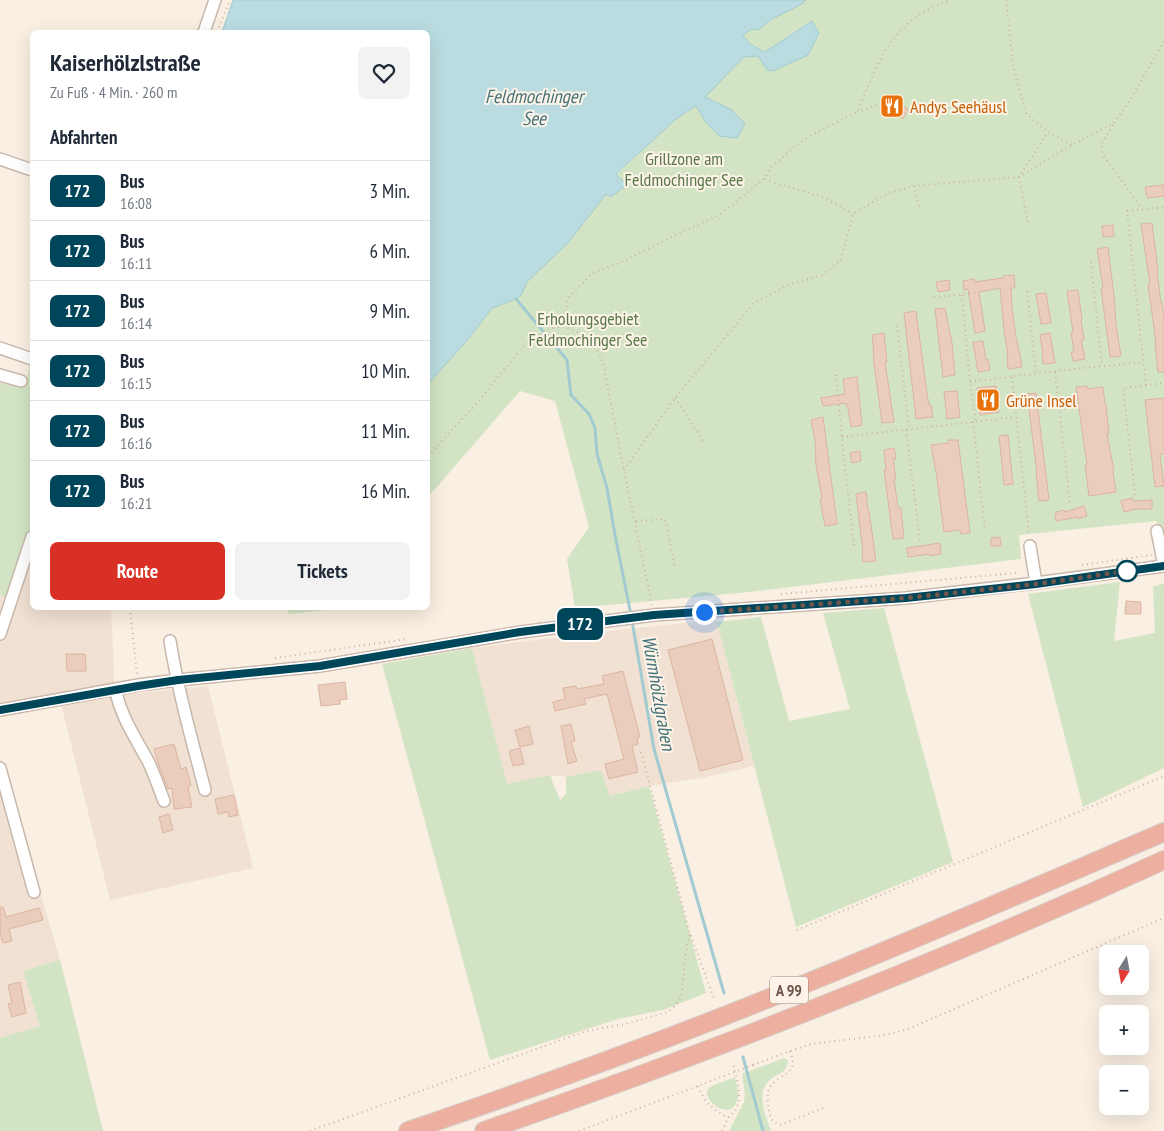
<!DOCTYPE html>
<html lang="de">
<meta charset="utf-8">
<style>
:root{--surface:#fff;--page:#f2f2f3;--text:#1f2937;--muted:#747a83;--line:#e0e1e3;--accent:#d93025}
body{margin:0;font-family:"PT Sans Narrow",sans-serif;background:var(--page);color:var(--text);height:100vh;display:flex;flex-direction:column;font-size:19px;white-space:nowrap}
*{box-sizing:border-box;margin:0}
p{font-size:16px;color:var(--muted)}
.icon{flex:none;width:28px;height:28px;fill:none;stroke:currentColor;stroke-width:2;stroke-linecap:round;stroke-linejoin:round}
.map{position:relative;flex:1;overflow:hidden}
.sheet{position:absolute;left:30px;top:30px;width:400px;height:580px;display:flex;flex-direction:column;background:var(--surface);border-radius:8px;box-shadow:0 5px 20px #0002}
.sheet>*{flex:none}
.badge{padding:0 10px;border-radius:8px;font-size:18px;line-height:32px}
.needle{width:32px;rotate:191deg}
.buttons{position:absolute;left:1099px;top:945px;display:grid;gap:10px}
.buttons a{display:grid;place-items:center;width:50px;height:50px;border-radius:8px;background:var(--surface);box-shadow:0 5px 20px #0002;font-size:25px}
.you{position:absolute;width:25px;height:25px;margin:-12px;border:4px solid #fff;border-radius:50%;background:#1a73e8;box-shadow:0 0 0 8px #1a73e833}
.map>.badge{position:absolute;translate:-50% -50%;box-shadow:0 0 0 2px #fff}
h2{padding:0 20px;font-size:19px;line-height:45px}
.round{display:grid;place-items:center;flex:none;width:52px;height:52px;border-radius:8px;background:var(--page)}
.summary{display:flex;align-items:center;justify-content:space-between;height:85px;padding:0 20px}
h1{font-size:24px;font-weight:700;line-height:38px}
.primary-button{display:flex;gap:10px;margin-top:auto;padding:10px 20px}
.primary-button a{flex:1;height:58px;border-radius:8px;background:var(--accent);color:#fff;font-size:20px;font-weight:700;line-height:58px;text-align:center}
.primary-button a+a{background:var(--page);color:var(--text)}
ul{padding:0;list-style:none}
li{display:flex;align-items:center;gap:15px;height:60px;padding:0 20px;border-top:1px solid var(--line)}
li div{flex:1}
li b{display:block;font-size:19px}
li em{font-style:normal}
li .badge{min-width:55px;font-weight:700;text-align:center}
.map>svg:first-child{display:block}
.residential{fill:#f0e1d2}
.green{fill:#d2e4c3}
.water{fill:#badce0;stroke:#a1cbd0}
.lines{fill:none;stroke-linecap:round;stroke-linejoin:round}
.stream{stroke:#a1cbd0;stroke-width:3}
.building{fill:#ebcdbd;stroke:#dcb4a0}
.minor-casing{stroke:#c8b7ab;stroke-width:14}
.highway-casing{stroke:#d6d0cd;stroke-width:20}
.path{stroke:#cfb1a1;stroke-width:2;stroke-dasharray:1 4;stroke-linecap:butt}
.minor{stroke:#fff;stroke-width:11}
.highway{stroke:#edb0a0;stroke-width:18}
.path-bridge{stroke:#cfb1a1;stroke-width:2;stroke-dasharray:1 4;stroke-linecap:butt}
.line-casing{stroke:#fff;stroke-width:11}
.line{stroke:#00465a;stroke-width:8}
.walk{stroke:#6e564c;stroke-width:5;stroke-dasharray:0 9}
.stop-dot{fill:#fff;stroke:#00465a;stroke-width:2.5}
.labels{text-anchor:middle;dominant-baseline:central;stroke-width:4;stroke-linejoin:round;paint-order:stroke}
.shield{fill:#fdf3e8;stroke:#99857b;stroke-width:1}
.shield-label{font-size:16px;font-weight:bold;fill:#6e564c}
.food-label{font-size:18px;fill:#c56008;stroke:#fdf3e8;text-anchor:start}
.park-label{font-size:18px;fill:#587848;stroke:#fdf3e8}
.water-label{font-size:19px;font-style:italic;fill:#457378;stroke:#fdf3e8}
</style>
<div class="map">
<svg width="1164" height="1131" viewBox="0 0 1164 1131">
<rect width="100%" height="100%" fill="#f9efe2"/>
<path class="residential" d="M32 541V608H111L115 695 208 686 253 868 110 900 61 704 0 714V595L12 600Z
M715 620 717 622 754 766 701 778 649 786 610 796 601 770 566 777 550 775 507 784 472 648 616 630Z
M0 757 60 960 23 971 40 1026 0 1038Z"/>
<path class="green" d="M806 0H1164V537L1156 521 1019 535 1021 559 749 592 575 608 567 559 589 527 555 401 520 391 428 497V384L470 337 492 308 516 299 521 295 527 282 568 243 606 193 627 184 616 175 676 119 696 106 705 121 719 103 704 97 744 57 758 56 767 70 811 21 765 52 751 45 742 35 752 29 758 30 772 19 802 4Z
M32 356V541L12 600 0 595V383L21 388 26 382Z
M1120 582 1114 641 1155 633 1153 587 1164 583V768L1083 807 1028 594Z
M287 608H346L288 614Z
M884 608 953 862 796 927 717 622 761 617 789 721 850 709 823 613Z
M472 648 507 784 550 775 560 800 566 794V777L601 770 610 796 649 786 706 993 663 1010 618 1019 490 1060 382 664Z
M60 960 103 1131H0V1038L40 1026 23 971Z
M784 1058 788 1060C786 1076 777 1072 768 1082 756 1095 766 1117 771 1131H729L744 1102 745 1094 742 1074Z
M735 1077C736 1084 740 1094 737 1101 730 1123 699 1098 709 1088 714 1084 729 1080 735 1077Z"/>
<path class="water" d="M233 0H806L802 4 772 19 758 30 752 29 743 35 751 45 765 52 812 21 819 33 808 55 773 71 767 70 758 56 744 57 705 97 732 110 745 124 737 138 719 136 705 121 696 106 676 119 616 174 627 185 611 197 606 194 568 243 527 282 521 295 516 299 492 308 470 337 428 384V32H222Z"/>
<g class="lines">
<path class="stream" d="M516 299 567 360 571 395 589 414 595 428 597 454 607 488 615 535 631 615
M632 621 654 749 724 993
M743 1057 763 1131"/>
</g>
<path class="building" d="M890 100 908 109 903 119 885 110Z
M1164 185V196L1147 198 1145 187Z
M1152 223 1158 270 1157 271 1161 303H1162L1164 317V372H1158L1155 343H1156L1148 284H1150L1141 224Z
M1113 225 1114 236 1103 237 1102 226Z
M1108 247 1114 296 1116 325 1121 356 1110 357 1101 288H1103L1097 249Z
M1014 275 1015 288H1011L1012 308 1016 337 1020 355 1022 367 1008 369 1007 356H1008L1004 329 1000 288 979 292 985 331 975 333 968 289 964 290 963 281 974 279V282L1003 278V276Z
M949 280 950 290 938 292 936 282Z
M1078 290 1082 320H1081L1084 340H1081L1085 359 1073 361 1071 352H1074L1071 332H1073L1067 291Z
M1046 293 1051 323 1041 324 1036 294Z
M945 308 952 343 955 375 943 377 935 309Z
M916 311 927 394 929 405H931L933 417 916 419 904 313Z
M884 333 887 362H885L894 422 882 423 873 356H874L872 335Z
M1050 333 1055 363 1043 364 1042 355 1043 354 1040 335Z
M983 341 986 360 988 359 990 370 978 372 973 342Z
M857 377 862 425 851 427 848 407H847L846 403 823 406 821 398 845 394 843 379Z
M996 386 999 412 980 415 977 388Z
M1087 386V389L1103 387 1105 404H1106L1109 434H1107L1114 471H1113L1116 492 1089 496 1085 465H1087L1076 387Z
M957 391 960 417 947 419 944 392Z
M1036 393 1049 500 1039 501 1036 473H1037L1027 394Z
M1164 398V454H1160L1164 486 1155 487 1145 400Z
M823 417 837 524 825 526 820 499 822 498 815 459H816L815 440 811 420Z
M1008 435 1013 484 1004 485 999 436Z
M948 440H958L970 533 961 534 960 530 944 532 936 472 931 445 949 443Z
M894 448 896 459H893L896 479H894L898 508H901L904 538 893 539 884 470H886L884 450Z
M860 451 861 461 852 463 850 453Z
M866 492 868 511H869L876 561 863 562 862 552H863L856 494Z
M1132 498 1133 501 1152 500V509H1136L1124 512 1121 501Z
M1084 506 1087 516 1078 519V517L1056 521 1055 516 1056 515V512L1065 510V512Z
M1000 537 1001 546H991V538Z
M940 543 941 554 930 556V554L908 557 907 548Z
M1126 601 1141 602V614H1125Z
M712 639 743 760 700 771 668 650Z
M66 654H85L86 671H67Z
M623 671 640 737 637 738 638 744 632 746 638 772 609 779 605 764 624 759 607 694 584 699 586 704 555 711 553 702 565 699 563 688 576 686 577 689 604 684 602 676Z
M345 682 347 699 340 700V704L321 706 318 685Z
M571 724 575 741 571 742 577 761 568 764 561 726Z
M529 726 533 744 520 747 515 730Z
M174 744 181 769 186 767 191 785 188 787 192 807 174 809 172 788 168 789 159 766 154 749Z
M520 748 524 764 513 766 509 751Z
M234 795 238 815 229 817 228 812 218 814 215 799Z
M169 814 173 830 163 833 159 817Z
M0 907H3L6 917 39 908 43 920 9 929 12 941 3 943 0 933Z
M20 982 26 1013 12 1017 8 1004 12 1003 8 985Z"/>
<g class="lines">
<g class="minor-casing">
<path id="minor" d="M204 32 215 0
M0 159 32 170
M0 348 32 359
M0 375 21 381
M1157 531 1164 566
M1030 546 1036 583
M0 634 32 537
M170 641C178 691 192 741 205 790
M115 689C122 719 134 735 148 761 154 773 159 788 164 801
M0 710 138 685 178 680 320 666 521 632 654 615 906 598 1036 583 1164 566
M0 768 34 892"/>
</g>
<g class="highway-casing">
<path id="highway" d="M408 1131C525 1091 642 1049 757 1003 894 949 1029 890 1164 832
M484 1131C714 1051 942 962 1164 860"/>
</g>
<path class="path" d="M1006 0 1013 65 1026 114 1048 132 1072 145
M217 32 230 0
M857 112 890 100
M1113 125 1101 145 1103 155 1142 209
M765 179 778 184 823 197 853 214
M914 186 920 211
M1028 222 1019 177 1048 132
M1091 262 1102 366
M1027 291 1036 373
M962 295 970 382 976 422
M934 297 976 293
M563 326 592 338 603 363 624 470 652 605
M897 326 909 429
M1055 372 1070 503
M836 375 843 450 854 546
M1012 377 1029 536
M970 382 1055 371 1144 362
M1146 385 1127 211 1164 207
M675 398 704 442
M973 422 985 529
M906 430 920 541
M842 437 1016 417
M428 456 475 405 521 349 530 341 549 329 563 326 568 298 593 273 622 262 671 237 721 214 765 178 771 167 797 145 810 136 857 112C876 69 886 30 932 8 938 5 944 2 950 0
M624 470 675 398 755 302 790 284 822 275 841 260 853 214 888 193 914 186 1019 177 1072 145 1114 123 1126 107 1164 41
M1135 495 1123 388 1164 383
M636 521 665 519 675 567
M1082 565 1152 555
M781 594 1016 573
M130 608 137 675
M275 658 407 639
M641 752 690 934 714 998
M797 930 1164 776
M790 1051C800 1076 780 1072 770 1087 766 1092 768 1111 771 1118 773 1122 776 1123 780 1125L826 1107
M753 1065 790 1051 811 1044 885 1035 908 1029 1164 918
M698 1086C705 1103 712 1109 728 1118
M310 1131 586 1031 625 1024 668 1012 676 1005 681 996 687 945 690 934
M579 1131 724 1076
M722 1131 728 1118 735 1111 739 1102V1089L733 1063"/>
<use href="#minor" class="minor"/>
<use href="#highway" class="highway"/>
<path class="path-bridge" d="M724 1076 753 1065"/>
</g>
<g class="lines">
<g class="line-casing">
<path id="line" d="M0 710 138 686 178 680 320 666 520 632 654 615 906 598 1036 584 1164 566"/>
</g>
<use href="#line" class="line"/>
<path class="walk" d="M704 612 906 598 1036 584 1127 571"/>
</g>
<defs>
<g id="restaurant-square" transform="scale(1.25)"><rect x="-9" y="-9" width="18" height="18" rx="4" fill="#e8710a" stroke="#fdf3e8"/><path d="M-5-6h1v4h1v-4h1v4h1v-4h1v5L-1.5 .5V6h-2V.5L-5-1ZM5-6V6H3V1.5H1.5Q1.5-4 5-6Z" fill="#fff"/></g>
</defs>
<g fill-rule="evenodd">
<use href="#restaurant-square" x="892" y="106"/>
<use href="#restaurant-square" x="988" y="400"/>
</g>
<circle class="stop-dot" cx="1127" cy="571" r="10"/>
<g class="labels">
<rect class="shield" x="770" y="976.5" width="38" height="27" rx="4"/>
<g class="shield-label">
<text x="789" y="990">A 99</text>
</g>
<g class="food-label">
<text x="910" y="106">Andys Seehäusl</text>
<text x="1006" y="400">Grüne Insel</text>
</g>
<g class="park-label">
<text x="684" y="158">Grillzone am<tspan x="684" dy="21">Feldmochinger See</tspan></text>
<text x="588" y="318">Erholungsgebiet<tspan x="588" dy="21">Feldmochinger See</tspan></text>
</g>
<g class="water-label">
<text x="534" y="96">Feldmochinger<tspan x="534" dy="22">See</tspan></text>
<text transform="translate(659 693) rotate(80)">Würmhölzlgraben</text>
</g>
</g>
</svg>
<div class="buttons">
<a><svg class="needle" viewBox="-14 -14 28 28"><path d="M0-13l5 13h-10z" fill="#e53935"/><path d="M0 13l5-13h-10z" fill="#747a83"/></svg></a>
<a>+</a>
<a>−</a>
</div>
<div class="you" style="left:704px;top:612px"></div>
<b class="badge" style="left:580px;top:624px;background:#00465a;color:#fff">172</b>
<section class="sheet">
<div class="summary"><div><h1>Kaiserhölzlstraße</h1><p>Zu Fuß · 4 Min. · 260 m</p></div><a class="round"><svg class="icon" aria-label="heart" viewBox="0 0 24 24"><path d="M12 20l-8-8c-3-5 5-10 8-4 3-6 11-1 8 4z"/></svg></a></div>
<h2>Abfahrten</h2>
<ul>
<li><span class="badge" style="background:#00465a;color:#fff">172</span><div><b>Bus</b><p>16:08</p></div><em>3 Min.</em></li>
<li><span class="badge" style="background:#00465a;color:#fff">172</span><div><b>Bus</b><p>16:11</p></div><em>6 Min.</em></li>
<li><span class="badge" style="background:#00465a;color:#fff">172</span><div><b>Bus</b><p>16:14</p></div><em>9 Min.</em></li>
<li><span class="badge" style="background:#00465a;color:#fff">172</span><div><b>Bus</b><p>16:15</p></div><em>10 Min.</em></li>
<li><span class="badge" style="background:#00465a;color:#fff">172</span><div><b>Bus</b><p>16:16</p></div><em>11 Min.</em></li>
<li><span class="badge" style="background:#00465a;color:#fff">172</span><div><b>Bus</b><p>16:21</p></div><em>16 Min.</em></li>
</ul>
<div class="primary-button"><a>Route</a><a>Tickets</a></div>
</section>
</div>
